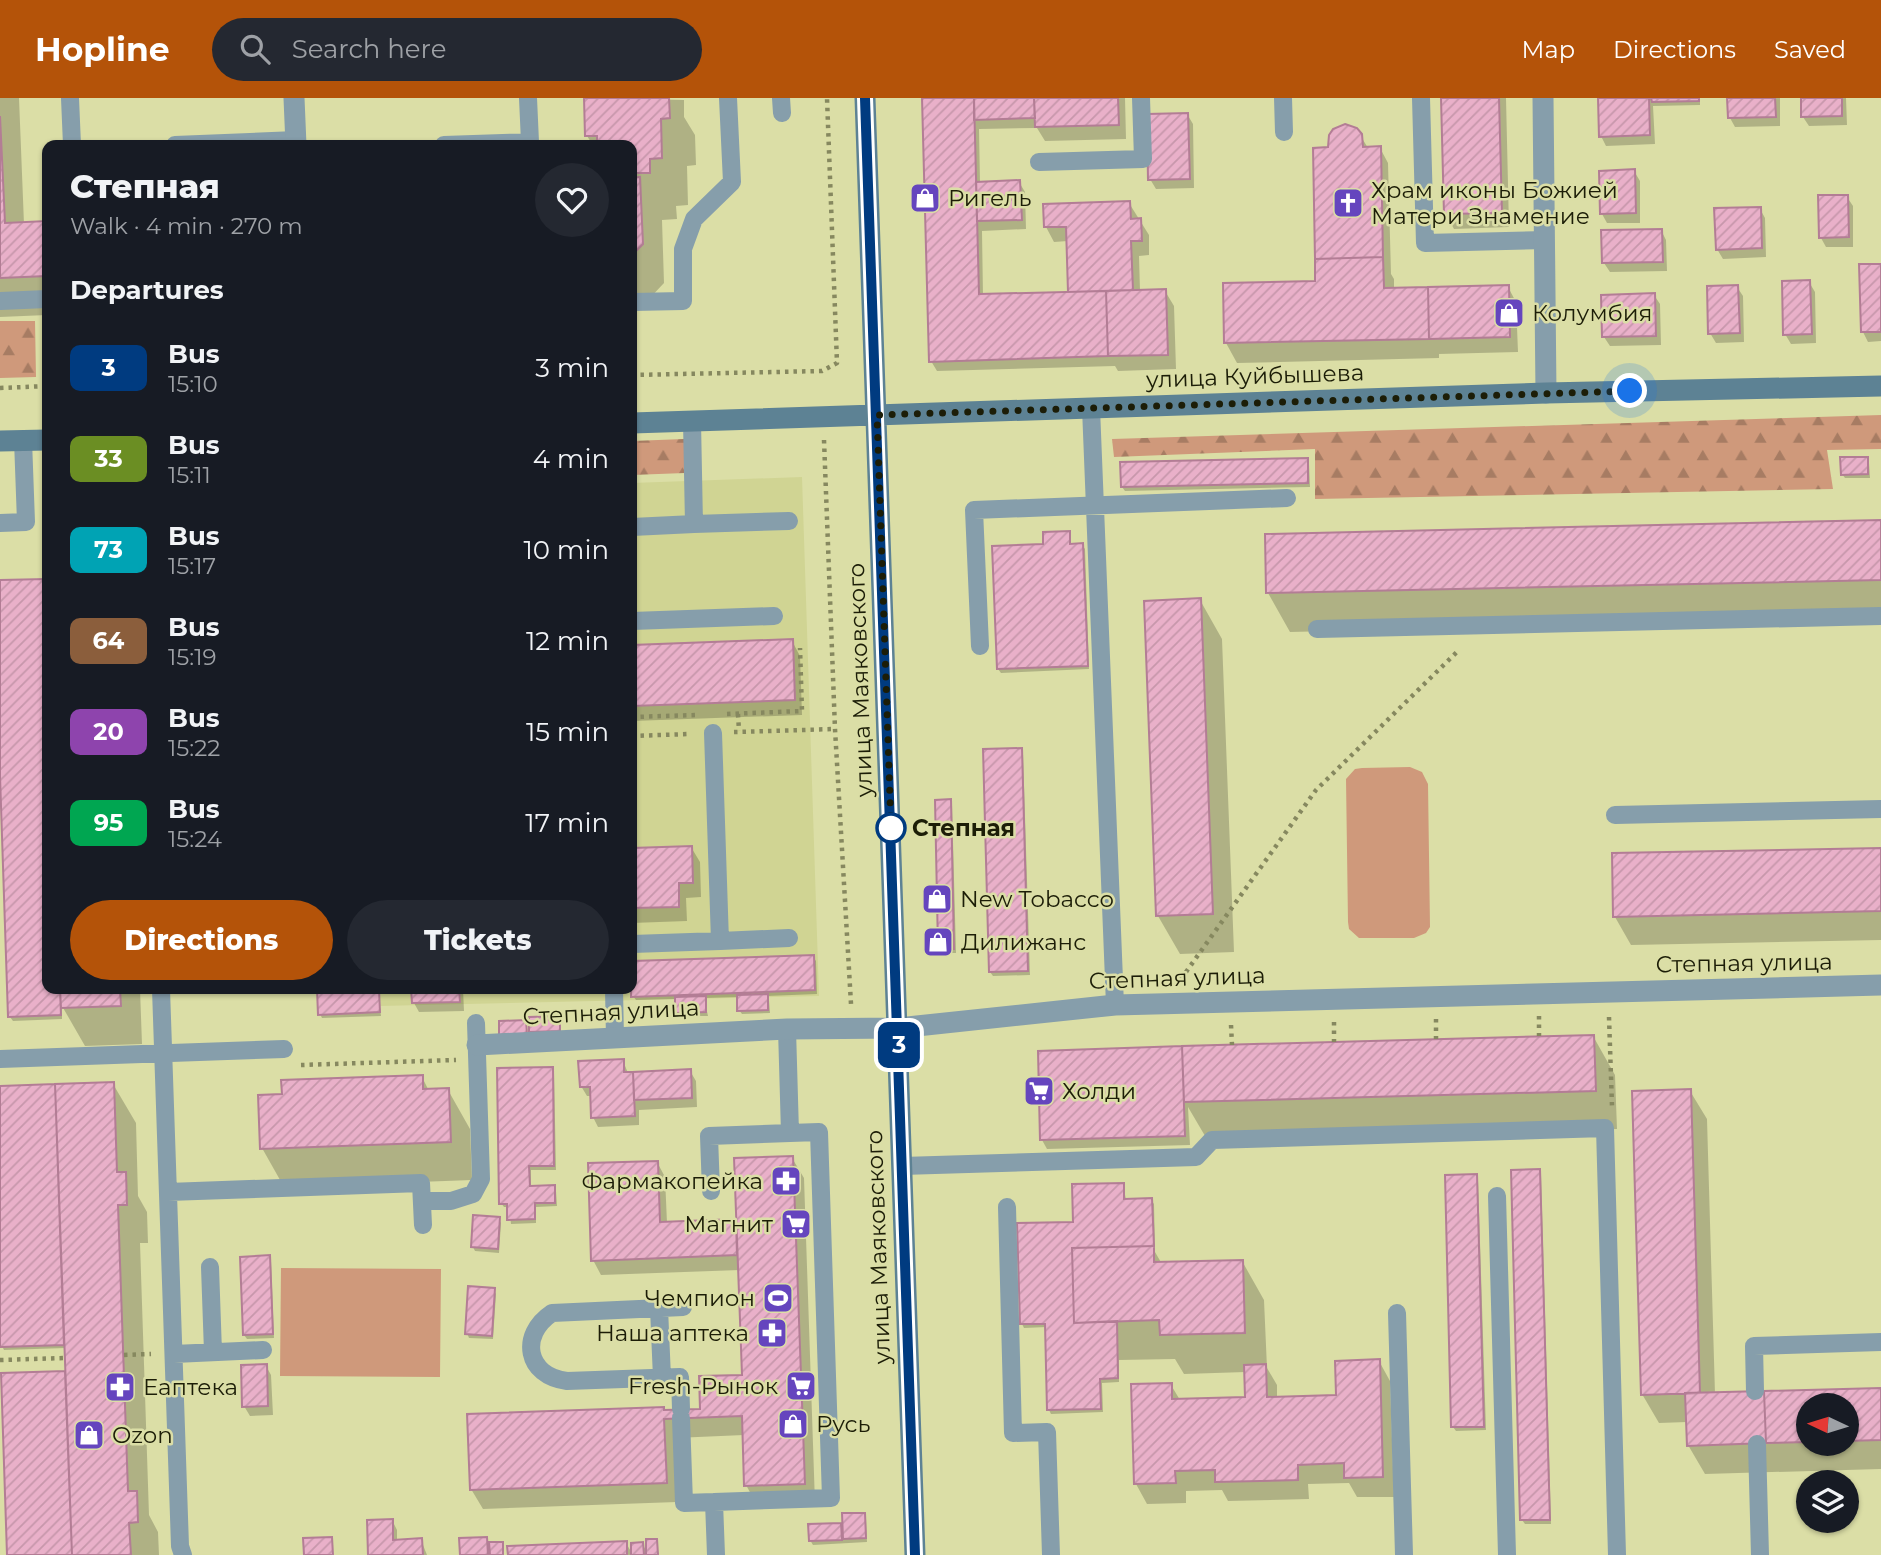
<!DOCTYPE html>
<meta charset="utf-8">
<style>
:root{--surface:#171b24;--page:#242831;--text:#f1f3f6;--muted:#9ea1a6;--accent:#b45309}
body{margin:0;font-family:Montserrat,sans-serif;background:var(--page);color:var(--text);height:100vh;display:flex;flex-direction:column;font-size:26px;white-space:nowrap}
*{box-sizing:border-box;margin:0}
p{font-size:23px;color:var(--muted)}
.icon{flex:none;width:38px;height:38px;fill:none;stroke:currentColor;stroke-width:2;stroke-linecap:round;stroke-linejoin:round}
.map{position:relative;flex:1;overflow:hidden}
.details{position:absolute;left:42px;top:42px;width:595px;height:854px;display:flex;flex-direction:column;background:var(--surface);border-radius:14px;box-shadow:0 2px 5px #0004}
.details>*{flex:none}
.badge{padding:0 14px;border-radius:10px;font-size:24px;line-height:46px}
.needle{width:46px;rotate:274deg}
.tools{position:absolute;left:1796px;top:1295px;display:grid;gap:14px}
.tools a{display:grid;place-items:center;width:63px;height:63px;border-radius:50%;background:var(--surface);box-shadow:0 2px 5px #0004;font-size:35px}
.you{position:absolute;width:35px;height:35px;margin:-18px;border:5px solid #fff;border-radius:50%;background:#1a73e8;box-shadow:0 0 0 10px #1a73e833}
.map>.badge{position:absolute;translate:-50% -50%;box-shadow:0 0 0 4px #fff}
h2{padding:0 28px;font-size:26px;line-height:63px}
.round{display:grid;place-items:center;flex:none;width:74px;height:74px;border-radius:37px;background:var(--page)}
.overview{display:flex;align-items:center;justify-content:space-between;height:119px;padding:0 28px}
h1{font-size:33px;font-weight:800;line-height:52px}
.button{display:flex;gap:14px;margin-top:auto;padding:14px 28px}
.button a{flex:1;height:80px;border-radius:42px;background:var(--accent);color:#fff;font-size:28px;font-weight:800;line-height:80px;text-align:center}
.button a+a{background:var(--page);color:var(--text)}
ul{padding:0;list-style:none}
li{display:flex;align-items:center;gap:21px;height:91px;padding:0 28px}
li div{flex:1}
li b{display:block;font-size:26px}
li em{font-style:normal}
li .badge{min-width:77px;font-weight:700;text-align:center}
header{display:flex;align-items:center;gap:42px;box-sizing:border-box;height:98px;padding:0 35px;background:var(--accent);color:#fff}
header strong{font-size:33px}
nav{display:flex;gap:38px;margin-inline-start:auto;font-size:24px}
.search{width:490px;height:63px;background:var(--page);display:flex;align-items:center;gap:18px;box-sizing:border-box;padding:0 24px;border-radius:38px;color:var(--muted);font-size:26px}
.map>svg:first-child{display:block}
.built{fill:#d0d493}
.forest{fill:url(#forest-firs)}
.green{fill:#cf997b}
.shadow{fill:#0003;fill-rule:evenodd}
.building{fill:url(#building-hatch);stroke:#b37d95;stroke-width:2}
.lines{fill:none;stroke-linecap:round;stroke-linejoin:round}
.path{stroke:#86885f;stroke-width:4.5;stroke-dasharray:3.5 5;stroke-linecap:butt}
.service{stroke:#869eab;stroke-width:18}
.minor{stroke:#869eab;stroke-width:21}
.secondary{stroke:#5d8294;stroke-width:21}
.line-casing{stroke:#fff;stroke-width:16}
.line{stroke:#003b80;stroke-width:10}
.walk{stroke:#1c1d07;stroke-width:7;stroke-dasharray:0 12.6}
.stop-dot{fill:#fff;stroke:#003b80;stroke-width:3.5}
.labels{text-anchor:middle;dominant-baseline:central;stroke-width:5;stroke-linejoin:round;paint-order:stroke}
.poi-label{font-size:23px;fill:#1c1d07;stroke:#dbdea6;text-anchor:start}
.street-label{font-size:23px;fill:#1c1d07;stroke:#dbdea6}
.stop-label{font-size:23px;font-weight:bold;fill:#1c1d07;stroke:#dbdea6;text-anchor:start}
</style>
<header>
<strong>Hopline</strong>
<div class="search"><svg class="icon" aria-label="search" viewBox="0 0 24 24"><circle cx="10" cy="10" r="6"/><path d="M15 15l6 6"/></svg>Search here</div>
<nav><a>Map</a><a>Directions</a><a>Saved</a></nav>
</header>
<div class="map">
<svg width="1881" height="1457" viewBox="0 0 1881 1457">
<defs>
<pattern id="forest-firs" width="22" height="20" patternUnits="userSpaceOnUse" patternTransform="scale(1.75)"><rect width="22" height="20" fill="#cf997b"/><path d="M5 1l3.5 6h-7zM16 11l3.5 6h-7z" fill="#a77c63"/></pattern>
<pattern id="building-hatch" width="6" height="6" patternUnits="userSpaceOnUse" patternTransform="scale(1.75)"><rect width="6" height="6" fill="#e9b0c9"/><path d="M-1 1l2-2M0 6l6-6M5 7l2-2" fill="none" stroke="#c797ab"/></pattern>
</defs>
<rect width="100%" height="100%" fill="#dbdea6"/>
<path class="built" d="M802 379 819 898 379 908V891H632V385Z"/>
<path class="forest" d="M0 223H35L36 279 0 280Z
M1881 317V351L1827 352 1833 391 1315 401V351L1114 359 1112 341Z
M684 341 685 375 632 377V343Z"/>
<path class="green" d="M1410 669 1422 674 1428 686 1430 829 1426 835 1414 840H1359L1349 831 1348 824 1346 681 1355 671 1362 670Z
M281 1170 441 1171 440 1279 280 1278Z"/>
<path class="shadow" d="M0 0H19L24 126 47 125V217L0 219Z
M585 0 684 2V19L695 37 696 67 687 68 688 107 676 108 677 121 662 122 664 185 648 202 632 203V47H593L587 38Z
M924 0H1125L1126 41 1045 43 1037 30 979 31 980 85 1019 84 1025 94 1026 131 982 133 983 198 1071 195 1068 143 1054 144 1046 129 1129 105 1149 137V157L1139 158 1140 193H1165L1174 208 1176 271 1118 273 1115 268 937 273 931 263Z
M1442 0H1506L1509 129 1454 131 1446 116Z
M1600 0H1700V7L1653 8 1655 46 1606 48 1601 38Z
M1729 0H1780V28L1735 29 1730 20Z
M1803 0H1846L1847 27 1809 28 1803 19Z
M1187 16 1193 26 1194 90 1156 91 1150 81Z
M1360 37 1368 50H1380L1388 65 1391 176 1394 181V191L1508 189 1516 204 1518 254 1439 256V260L1237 265 1226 245 1317 184 1330 51Z
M1634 73 1640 83V125H1607L1602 116Z
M1847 99 1853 108V149H1826L1821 140Z
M1760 111 1765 120 1766 159 1723 161 1717 151Z
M1661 132 1666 142 1667 173 1610 174 1604 165Z
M1881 167V243L1868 244 1863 234Z
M1809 184 1815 194 1816 245 1791 246 1785 236Z
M1737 189 1743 198 1744 244 1716 245 1710 235Z
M1654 197 1660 206 1661 247 1610 248 1604 239Z
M1867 361 1869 365 1870 380H1845L1842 376Z
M1307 362 1309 366 1310 389 1125 393 1122 389Z
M1881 424V520L1290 534 1268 495 1267 437Z
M1069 434 1071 448 1082 447 1085 451 1089 571 1001 575 998 571 1045 448Z
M47 482V891H140L142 946 85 948 62 908V921L13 923 10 919 0 625V484Z
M1200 502 1222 541 1234 854 1180 856 1158 818Z
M792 543 800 558 802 617 632 623V549Z
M1021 652 1023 656 1030 877 993 878 990 874Z
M950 703 952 707 956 855H942L940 851Z
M691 749 700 764 701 799 686 800 687 823 632 825V751Z
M1881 751V842L1631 847 1615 819Z
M813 859 816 863 817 896 767 898 769 902 770 915 742 916 739 912V899L704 900 708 918H679L676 901 636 902 633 898 632 865Z
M378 891 381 918 322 920 320 916 319 892Z
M413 891H463L464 913 419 914 414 905Z
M1593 938 1615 977 1617 1031 1208 1043 1188 1009 1190 1047 1047 1051 1042 1042 1039 954Z
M623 963 628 975 690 973 696 983 697 1009 639 1012V1027L598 1029 593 1019 592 998H587L581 988Z
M552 971 554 975 556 1072H531V1090L554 1089 556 1093 557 1108 536 1109V1125L511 1126 509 1109H504L501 1105Z
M422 979 429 993 448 992 470 1031 472 1082 284 1089 262 1050 284 998Z
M113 986 136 1025 138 1098 147 1114 148 1145H140L149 1417 158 1434 159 1457H9L64 1275 67 1280 66 1250 4 1252 2 1248 0 990Z
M1690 993 1707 1021 1715 1296 1881 1292V1371L1705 1376 1688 1347 1687 1324 1659 1325 1642 1296ZM1808 1307H1846V1346H1808Z
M792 1060 804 1080 815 1405 757 1407 746 1387 744 1337 675 1340 677 1404 483 1411 471 1391 665 1314 702 1312 744 1279 740 1172 601 1177 593 1162 657 1064 665 1079 667 1125 735 1123 738 1128Z
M1512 1073H1539L1541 1077 1551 1426H1525L1522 1422Z
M1476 1078 1478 1082 1486 1332 1456 1333 1453 1329Z
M1123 1086 1126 1102H1151L1154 1106 1155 1154 1162 1166 1242 1163 1264 1202 1267 1270 1277 1287V1300L1337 1299 1379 1263 1390 1283 1394 1399H1357L1349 1385 1308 1386 1309 1401 1228 1403 1222 1392 1186 1393V1405L1147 1406 1136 1386 1133 1288 1171 1287 1180 1302 1247 1301 1246 1274 1184 1276 1175 1261 1119 1262V1284L1102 1285 1103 1314 1051 1316 1049 1312 1047 1229 1024 1230 1022 1226 1075 1126Z
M499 1121 501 1125 499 1155 475 1153 473 1149Z
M269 1159 271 1163 274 1240 247 1241 244 1237Z
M494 1192 496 1196 493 1241 469 1240 467 1235Z
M266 1268 271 1277 273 1317 250 1318 244 1308Z
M864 1416 866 1421 867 1444 813 1447 810 1442V1428L844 1427Z
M392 1422 397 1432V1443L421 1442 427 1457H370Z
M486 1441 489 1446 502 1445 504 1457H461Z
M656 1442 659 1457H509L626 1445 633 1457 642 1446 648 1455Z"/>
<path class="building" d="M584 0H669L670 20 661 21 662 60 650 61V75H632V47H597V38H585Z
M922 0H974L979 196 1106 193 1108 258 929 264Z
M974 0H1034L1035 20 974 22Z
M1034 0H1118L1119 27 1035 29Z
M1441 0H1499L1502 115 1444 116Z
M1598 0H1649L1650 37 1599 39Z
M1651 0H1699V3L1652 4Z
M1727 0H1775L1776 19 1728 20Z
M1801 0H1842V18L1801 19Z
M1188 15 1190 81 1148 82 1147 16Z
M0 18 5 125 47 123V178L0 180Z
M1345 26 1357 30 1362 36 1363 49 1381 48 1383 159 1315 161 1313 50 1328 49 1329 37 1333 31Z
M1635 71 1636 115 1600 116 1599 73Z
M640 79 643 146 632 157V80Z
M1020 82 1022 122 977 123 976 84Z
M1818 97H1848L1849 139 1819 140Z
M1130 103 1131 121 1141 120 1142 143H1131L1133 192 1068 194 1066 129H1044L1043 106Z
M1761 109 1762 150 1716 152 1714 110Z
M1662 131 1663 164 1602 165 1601 132Z
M1383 159 1384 190 1428 189 1429 241 1224 245 1223 185 1315 183V161Z
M1859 166H1881V234H1861Z
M1810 182 1812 236 1783 237 1782 183Z
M1509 187 1510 239 1429 241 1428 189Z
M1738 187 1740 235 1708 236 1707 188Z
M1166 191 1168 257 1108 258 1106 193Z
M1655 195 1656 238 1602 239 1601 197Z
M1840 359H1868V376L1841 377Z
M1308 360V385L1121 389 1120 364Z
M1881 422V482L1266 495 1265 436Z
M1070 433V446L1083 445 1088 568 997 571 992 448 1043 446V434Z
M46 481 47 891H60L61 917 8 919 0 678V482Z
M1201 500 1213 816 1156 818 1144 503Z
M793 541 795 602 632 608V547Z
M1022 650 1028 873 989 874 983 651Z
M951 701 954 851H938L935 702Z
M692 748 693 785H679V809L632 810V750Z
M1881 750V813L1613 819 1612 755Z
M814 857 815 892 631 899 632 863Z
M60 891H120L121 908 61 910Z
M317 891H379L380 914 318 917Z
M411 891H459L460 904 412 905Z
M768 896V912L737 913V897Z
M706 898V914L675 915V899Z
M560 918V933L529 934V919Z
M526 922 527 936 499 937V923Z
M1594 937 1596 993 1184 1004 1182 948Z
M1182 948 1185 1038 1040 1042 1038 953Z
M624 961V974H633L635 1018 591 1020 590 989H580L578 963Z
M553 969 554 1068H529L530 1088 555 1087V1105H535V1121L507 1122V1106H499L497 970Z
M691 971 692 1000 634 1002 633 974Z
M423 977V991L449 990 451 1044 260 1051 258 997 282 996 281 982Z
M114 984 117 1074H126L127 1107H118L128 1393H137L138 1424 129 1425 131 1457H72L55 986Z
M55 986 64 1247 0 1249V988Z
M1691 991 1700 1295 1641 1297 1632 993Z
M793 1058 805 1386 744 1388 742 1318 664 1321 667 1385 470 1392 467 1316 664 1309V1312L700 1311 699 1278 742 1277 734 1060Z
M658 1063 660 1124 736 1121 737 1157 591 1163 588 1065Z
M1540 1071 1550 1422H1520L1511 1072Z
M1477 1076 1484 1329H1451L1445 1077Z
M1124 1085V1101L1152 1100 1154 1148 1072 1150 1074 1225 1117 1223 1118 1280 1100 1281 1101 1311 1047 1312 1045 1226H1020L1017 1125 1073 1124 1072 1086Z
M473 1117 500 1119 498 1151 471 1149Z
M1154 1148V1164L1243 1162 1245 1235 1160 1237 1159 1222 1074 1225 1072 1150Z
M270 1157 273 1236 243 1237 240 1159Z
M468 1188 495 1190 492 1238 465 1236Z
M1380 1261 1383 1379 1344 1380V1365L1298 1367V1382L1215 1384V1372L1175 1373 1176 1385 1134 1386 1131 1286 1172 1285V1301L1245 1299 1244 1267 1266 1266 1267 1299 1336 1297 1335 1263Z
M267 1266 268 1308 242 1309 241 1267Z
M65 1273 72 1457H7L1 1275Z
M1881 1290V1342L1846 1343V1307H1808V1344L1766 1345 1764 1293Z
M1764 1293 1766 1345 1687 1348 1685 1295Z
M842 1415H865L866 1440 843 1441Z
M393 1421V1442L422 1440 423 1457H368L367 1422Z
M841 1425 842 1442 809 1443 808 1426Z
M332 1439 333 1457H304L303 1440Z
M487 1439 488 1457H460L459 1440Z
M646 1441H657L658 1457H646Z
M627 1443V1457H508L507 1448Z
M489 1444H503V1457H490Z
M643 1444 644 1457H631V1445Z"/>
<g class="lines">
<path class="path" d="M632 277 822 273 837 265 827 0
M0 290 47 288
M824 342 835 631 851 906
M727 616 802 613 800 550
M738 616 739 633
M632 619 697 617
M734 634 835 631
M632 638 690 636
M1181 881 1316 692 1459 552
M1539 918V938
M1609 919 1612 1008
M1436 921V941
M1334 924V944
M1231 927 1232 947
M301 967 456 962
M124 1257 151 1256
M0 1262 65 1260"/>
<path class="service" d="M70 0 72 47
M781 0 782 15
M1283 0 1284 34
M1421 0 1425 145 1545 142
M175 47 296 42
M444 47 530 44 528 0
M1039 64 1143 61 1141 0
M0 203 47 201
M632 204 683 203V151L694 121 732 84 728 0
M1091 310 1115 907
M692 323 694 426 789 423
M0 425 26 424 23 342
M632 429 694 426
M632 523 774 518
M1317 531 1881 518
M980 548 974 412 1287 400
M1615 717 1881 711
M720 843 789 840
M632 846 720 843 713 635
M161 891 180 1448 183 1457
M614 891 615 940
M0 961 284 951
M902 1068 1196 1059 1212 1042 1605 1030 1617 1457
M711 1093 709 1038 790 1035
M168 1094 421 1085 423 1127
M1497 1098 1507 1457
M422 1103H451L473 1096 481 1081 476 925
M1007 1109 1013 1335 1047 1334 1051 1457
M210 1169 213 1254
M659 1210 662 1280
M1397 1215 1404 1457
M174 1256 263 1252
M1755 1293 1754 1248 1881 1244
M681 1311 680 1279 567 1283C526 1278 519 1237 552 1215L683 1209
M681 1320 684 1405 714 1404 716 1457
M1757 1346 1760 1457
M714 1404 831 1400 819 1034 790 1035 787 931"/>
<path class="minor" d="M294 0 296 47
M1543 0 1546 295
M477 947 787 931 898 930 1115 907 1881 887"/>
<path class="secondary" d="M865 0 915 1457
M632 325 1546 295 1881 288
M0 343 47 342"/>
</g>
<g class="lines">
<g class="line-casing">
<path id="line" d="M865 0 915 1457"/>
</g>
<use href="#line" class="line"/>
<path class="walk" d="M891 730 877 317 1630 293"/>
</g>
<defs>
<g id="shop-square" transform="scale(1.575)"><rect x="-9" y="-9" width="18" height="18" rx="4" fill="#6545be" stroke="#dbdea6"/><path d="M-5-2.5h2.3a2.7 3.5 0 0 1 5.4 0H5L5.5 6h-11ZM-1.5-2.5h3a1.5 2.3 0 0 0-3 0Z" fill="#fff"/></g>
<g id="church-square" transform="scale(1.575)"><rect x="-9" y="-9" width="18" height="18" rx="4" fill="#6545be" stroke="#dbdea6"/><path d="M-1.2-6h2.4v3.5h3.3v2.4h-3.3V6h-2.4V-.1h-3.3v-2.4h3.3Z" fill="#fff"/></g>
<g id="supermarket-square" transform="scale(1.575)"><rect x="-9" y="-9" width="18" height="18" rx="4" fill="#6545be" stroke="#dbdea6"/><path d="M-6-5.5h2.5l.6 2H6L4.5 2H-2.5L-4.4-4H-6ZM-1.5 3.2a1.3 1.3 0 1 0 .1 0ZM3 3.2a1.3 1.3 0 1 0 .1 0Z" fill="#fff"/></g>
<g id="pharmacy-square" transform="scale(1.575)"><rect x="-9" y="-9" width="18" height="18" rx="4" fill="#6545be" stroke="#dbdea6"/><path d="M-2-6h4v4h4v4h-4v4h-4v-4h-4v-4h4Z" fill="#fff"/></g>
<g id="stadium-square" transform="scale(1.575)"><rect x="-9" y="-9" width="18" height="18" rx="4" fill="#6545be" stroke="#dbdea6"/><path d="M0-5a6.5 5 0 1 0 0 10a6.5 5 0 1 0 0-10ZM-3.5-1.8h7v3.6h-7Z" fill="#fff"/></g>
</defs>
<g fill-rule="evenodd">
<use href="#shop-square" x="925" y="100"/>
<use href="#church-square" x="1348" y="105"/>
<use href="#shop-square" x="1509" y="215"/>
<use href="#shop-square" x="937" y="801"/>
<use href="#shop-square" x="938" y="844"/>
<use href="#supermarket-square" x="1039" y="993"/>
<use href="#pharmacy-square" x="786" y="1083"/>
<use href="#supermarket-square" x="796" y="1126"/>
<use href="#stadium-square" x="778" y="1200"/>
<use href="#pharmacy-square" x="772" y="1235"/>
<use href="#supermarket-square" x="801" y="1288"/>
<use href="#pharmacy-square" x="120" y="1289"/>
<use href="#shop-square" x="793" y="1326"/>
<use href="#shop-square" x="89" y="1337"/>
</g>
<circle class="stop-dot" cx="891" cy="730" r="14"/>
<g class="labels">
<g class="poi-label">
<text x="1371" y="92">Храм иконы Божией<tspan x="1371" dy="26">Матери Знамение</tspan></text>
<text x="948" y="100">Ригель</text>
<text x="1532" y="215">Колумбия</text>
<text x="960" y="801">New Tobacco</text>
<text x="961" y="844">Дилижанс</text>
<text x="1062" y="993">Холди</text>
<text x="763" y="1083" text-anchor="end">Фармакопейка</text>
<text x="773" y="1126" text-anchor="end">Магнит</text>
<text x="755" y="1200" text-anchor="end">Чемпион</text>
<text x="749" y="1235" text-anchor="end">Наша аптека</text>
<text x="778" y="1288" text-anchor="end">Fresh-Рынок</text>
<text x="143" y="1289">Еаптека</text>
<text x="816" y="1326">Русь</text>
<text x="112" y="1337">Ozon</text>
</g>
<g class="street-label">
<text transform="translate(1255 278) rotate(-2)">улица Куйбышева</text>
<text transform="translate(860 582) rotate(-92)">улица Маяковского</text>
<text transform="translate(1744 865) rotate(-1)">Степная улица</text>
<text transform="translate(1177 880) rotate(-2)">Степная улица</text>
<text transform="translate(611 914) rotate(-3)">Степная улица</text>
<text transform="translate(878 1149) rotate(-92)">улица Маяковского</text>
</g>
<g class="stop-label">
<text x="912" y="730">Степная</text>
</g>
</g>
</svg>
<div class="tools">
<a><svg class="needle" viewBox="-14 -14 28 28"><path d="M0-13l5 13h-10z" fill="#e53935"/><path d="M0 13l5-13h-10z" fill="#9ea1a6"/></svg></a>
<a><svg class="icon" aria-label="layers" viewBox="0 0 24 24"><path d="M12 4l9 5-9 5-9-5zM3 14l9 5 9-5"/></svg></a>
</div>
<div class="you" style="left:1630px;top:293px"></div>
<b class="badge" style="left:899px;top:947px;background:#003b80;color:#fff">3</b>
<section class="details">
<div class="overview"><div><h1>Степная</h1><p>Walk · 4 min · 270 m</p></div><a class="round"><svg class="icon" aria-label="heart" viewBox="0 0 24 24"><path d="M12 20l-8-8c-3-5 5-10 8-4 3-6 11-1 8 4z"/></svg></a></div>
<h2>Departures</h2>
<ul>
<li><span class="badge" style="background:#003b80;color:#fff">3</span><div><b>Bus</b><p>15:10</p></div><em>3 min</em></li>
<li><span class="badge" style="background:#6b8e23;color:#fff">33</span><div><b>Bus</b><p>15:11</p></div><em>4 min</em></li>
<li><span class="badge" style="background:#00a3b4;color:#fff">73</span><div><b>Bus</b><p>15:17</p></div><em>10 min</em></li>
<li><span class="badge" style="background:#8b5e3c;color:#fff">64</span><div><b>Bus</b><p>15:19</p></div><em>12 min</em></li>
<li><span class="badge" style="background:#8e44ad;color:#fff">20</span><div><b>Bus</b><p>15:22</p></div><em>15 min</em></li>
<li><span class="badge" style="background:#00a651;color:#fff">95</span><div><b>Bus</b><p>15:24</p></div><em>17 min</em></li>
</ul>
<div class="button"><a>Directions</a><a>Tickets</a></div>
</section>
</div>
